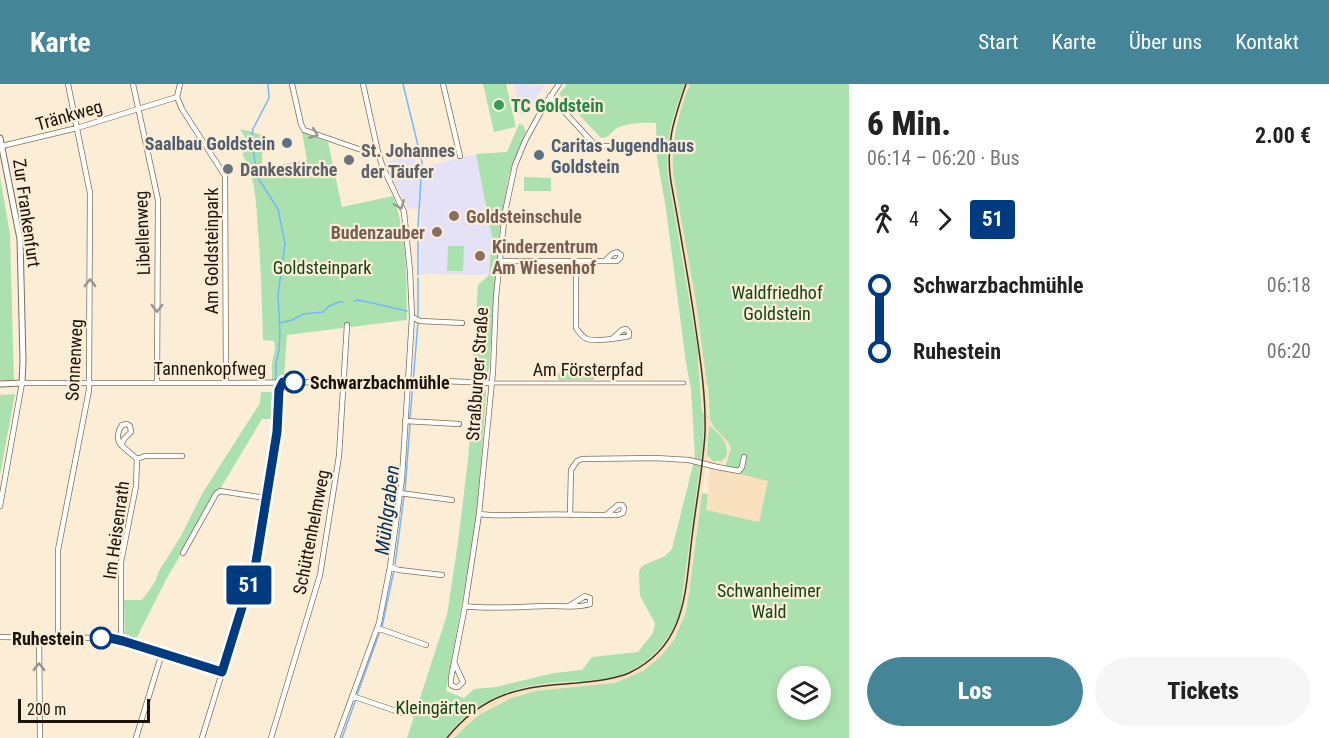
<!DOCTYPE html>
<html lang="de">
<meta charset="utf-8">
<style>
:root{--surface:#fff;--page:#f6f6f6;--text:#222;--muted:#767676;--accent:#448698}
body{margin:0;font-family:"Roboto Condensed",sans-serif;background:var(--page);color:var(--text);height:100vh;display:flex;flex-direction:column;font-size:22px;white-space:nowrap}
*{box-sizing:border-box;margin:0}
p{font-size:20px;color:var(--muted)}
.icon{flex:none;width:33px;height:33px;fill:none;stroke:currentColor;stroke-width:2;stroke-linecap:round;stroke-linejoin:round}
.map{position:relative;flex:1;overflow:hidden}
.side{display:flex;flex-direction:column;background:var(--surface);width:480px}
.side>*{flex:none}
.badge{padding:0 12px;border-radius:4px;font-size:21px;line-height:39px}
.fabs{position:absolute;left:777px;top:582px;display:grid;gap:12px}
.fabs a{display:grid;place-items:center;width:54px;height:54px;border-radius:50%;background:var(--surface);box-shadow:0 3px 9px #0003;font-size:30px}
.scale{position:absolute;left:18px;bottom:15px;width:132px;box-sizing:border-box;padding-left:6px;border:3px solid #1b140b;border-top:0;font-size:16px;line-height:21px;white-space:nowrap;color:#1b140b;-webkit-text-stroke:4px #fcedd7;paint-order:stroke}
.map>.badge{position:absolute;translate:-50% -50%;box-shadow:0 0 0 3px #fff}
.legs{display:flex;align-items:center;gap:9px;height:66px;padding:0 18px;font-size:20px}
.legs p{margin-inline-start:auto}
.head{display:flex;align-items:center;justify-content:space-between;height:102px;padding:0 18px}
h1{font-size:33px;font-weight:800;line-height:45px}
.button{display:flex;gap:12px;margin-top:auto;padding:12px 18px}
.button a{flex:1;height:69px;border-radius:36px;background:var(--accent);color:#fff;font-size:24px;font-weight:800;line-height:69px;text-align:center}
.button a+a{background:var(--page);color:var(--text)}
ul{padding:0 18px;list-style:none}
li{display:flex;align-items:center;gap:21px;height:66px;font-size:22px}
li i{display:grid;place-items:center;width:9px;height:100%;margin:0 8px;background:currentColor}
li i::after{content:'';width:15px;height:15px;margin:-8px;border:4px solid;border-radius:50%;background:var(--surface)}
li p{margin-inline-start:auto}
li:first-child i{background:linear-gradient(#0000 50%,currentColor 0)}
li:last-child i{background:linear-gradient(currentColor 50%,#0000 0)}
header{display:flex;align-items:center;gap:36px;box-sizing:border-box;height:84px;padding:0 30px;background:var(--accent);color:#fff}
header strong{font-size:28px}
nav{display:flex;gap:33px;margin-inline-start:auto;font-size:21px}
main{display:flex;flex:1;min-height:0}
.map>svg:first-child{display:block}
.built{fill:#f9e1bf;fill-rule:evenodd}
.education{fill:#e5e2f8}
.green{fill:#abe1ae;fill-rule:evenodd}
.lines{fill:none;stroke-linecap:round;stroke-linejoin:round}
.stream{stroke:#75b7fd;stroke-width:1.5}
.pedestrian-casing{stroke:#7f6e55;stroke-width:4.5}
.minor-casing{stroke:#7f6e55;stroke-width:6}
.tertiary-casing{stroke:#7f6e55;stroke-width:7}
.pedestrian{stroke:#fff;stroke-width:3}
.minor{stroke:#fff;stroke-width:4.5}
.tertiary{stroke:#fff;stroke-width:5}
.tram{stroke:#3e352a;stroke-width:1.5}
.oneway{stroke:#989591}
.line-1-casing{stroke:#fff;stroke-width:14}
.line-1{stroke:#003b80;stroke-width:9}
.leisure-dot{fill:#2e9e5b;stroke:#fcedd7;stroke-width:2}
.service-dot{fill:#5c6f8a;stroke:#fcedd7;stroke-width:2}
.worship-dot{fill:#6b7280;stroke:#fcedd7;stroke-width:2}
.education-dot{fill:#8d6e63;stroke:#fcedd7;stroke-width:2}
.stop-1-dot{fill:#fff;stroke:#003b80;stroke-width:3}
.labels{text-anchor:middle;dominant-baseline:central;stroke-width:4.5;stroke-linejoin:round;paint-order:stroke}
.leisure-label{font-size:18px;font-weight:bold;fill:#27864d;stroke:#fcedd7;text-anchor:start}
.street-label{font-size:18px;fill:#1b140b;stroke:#fcedd7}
.service-label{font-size:18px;font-weight:bold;fill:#4e5e75;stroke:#fcedd7;text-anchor:end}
.worship-label{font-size:18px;font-weight:bold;fill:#5b616d;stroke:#fcedd7;text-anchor:start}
.education-label{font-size:18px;font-weight:bold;fill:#785e54;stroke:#fcedd7;text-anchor:start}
.park-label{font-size:18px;fill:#104519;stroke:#fcedd7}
.stop-label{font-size:18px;font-weight:bold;fill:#1b140b;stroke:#fcedd7;text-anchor:start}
.water-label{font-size:20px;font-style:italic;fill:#00315c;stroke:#fcedd7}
</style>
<header>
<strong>Karte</strong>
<nav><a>Start</a><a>Karte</a><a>Über uns</a><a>Kontakt</a></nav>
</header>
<main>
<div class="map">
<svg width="849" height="654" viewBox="0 0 849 654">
<rect width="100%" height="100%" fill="#fcedd7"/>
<path class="built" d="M685 0H690L678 34 674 48 672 70 673 89 696 218 707 294 709 331 713 342 729 359 731 368 728 374 720 380H714L706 377 689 510 682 540 674 556 660 573 643 587 633 592 615 599 606 601 536 607 519 611 504 617 479 631 465 643 454 654H446L453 644 473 626 492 615 508 608 535 601 606 595 639 582 655 570 663 561 677 537 683 509 703 361 704 337 698 281V267L669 98 667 77 670 46ZM726 360 728 366 724 375 718 378 710 376 707 371V364Z
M710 383 769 396 759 438 705 426 709 405 707 403Z"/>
<path class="education" d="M514 0 545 1 521 34Z
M476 70 492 153 489 191 420 190 421 124 408 125 385 78 414 71 418 84Z"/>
<path class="green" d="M483 0H506L516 43 494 48Z
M567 0H685C672 34 663 61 669 98L698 267V281L702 327 704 331 703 361 680 528C669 562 640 590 604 595 578 598 551 597 526 603 494 610 464 627 446 654H407L447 531 458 458 468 376 473 304H484L486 308 479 410 473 458 446 607 464 614 474 605 496 603 554 589 582 586 592 573 638 568 653 549 655 539 640 512 639 488 642 482 665 472 672 465 695 373 691 305 686 279 666 125 657 74 656 39C647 38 625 39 617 44 610 49 609 54 601 54L559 10Z
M690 0H849V654H454L465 643 479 631 511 614 536 607 615 599 643 587 660 573 674 556 685 531 689 510 702 409 708 410 706 426 759 438 768 397 724 386 731 365 729 359 713 342 710 335 708 302 707 301 696 218 673 89C671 56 678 31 690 0ZM788 592H820V626H788Z
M519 40 523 41 526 48 516 71 508 96 500 143 489 285 485 294 472 295 478 201 489 191 492 153 476 70 507 68Z
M240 45 253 48 263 52 262 81 274 85 278 81 307 76 302 48 328 58 342 123 393 112C408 152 406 194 407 236L287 251 284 293H278L277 296H272V279L275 265 274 257 263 256C262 219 261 182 258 146 256 119 256 93 242 70L250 62Z
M0 93 10 150 14 297 0 296Z
M524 93 551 94V107H524Z
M448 162H464L463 187H447Z
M594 288V296H558V289Z
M261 308H273L272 335H262L168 492 134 559 125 556 124 516H142L155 498 159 487 181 452 202 410 260 319Z
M15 310 0 391V311Z
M709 342C719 349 730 359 726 373L721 377H713L707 371Z"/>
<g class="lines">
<path class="stream" d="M268 0 269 14 253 45 251 54 258 94 278 125 285 160 278 211 280 248 279 266 276 279V296
M403 0 422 78 418 143V191
M418 194V233
M354 217 359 216 407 227
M280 239 292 236 303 230 323 228 329 222 339 218H343
M410 335 418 238
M405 407 410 340
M395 481 404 412
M382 543 394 486
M357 611 380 547
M342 654 356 615"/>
<g class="pedestrian-casing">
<path id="pedestrian" d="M492 299H684"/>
</g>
<g class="minor-casing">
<path id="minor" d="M133 0 158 116 157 299
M292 0 301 40 304 46 370 69 378 68
M443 0 460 72
M550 12 594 60 599 62H620
M177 13 182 25 225 92 226 299
M177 13 180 0
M2 62 77 44 177 13
M499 177H617L620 174 621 171 617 168 612 170 606 176
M576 177V244C579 248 582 253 587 255 596 258 620 254 629 252V248L626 245 622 246 613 254
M412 233 420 237 462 239
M405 337 459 340
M121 361C116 355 118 347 122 341L127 340 130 342 131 348 124 355 121 361 137 375
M400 409 452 416
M0 422 22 299H226L443 297 492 299
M479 430C495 432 511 431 526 431 553 430 579 431 606 431H618L623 429 624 424 622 421H618L606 431
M570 431 571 386 577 377 582 375 655 374 689 376 717 383 739 387 742 383 744 373
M183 469 216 410 220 407 266 414
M390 483 399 486 442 491
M465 522C493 526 523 522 552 522 564 522 579 524 590 520V514L585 512 569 522
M377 544 426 561
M0 553 110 554 222 588
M39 553 40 654
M58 553V466L89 306V299L90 109 68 0
M123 557 121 548V478L136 402 137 375 145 372H182
M454 578 463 598 458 603H455L451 601V594L465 522 479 430 493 287 496 213 505 128 515 81 525 57 544 22 559 0
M352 612 402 629
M136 654 162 569
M202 654 256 478 277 348 279 306 283 298
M271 654 320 491 339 372 347 241
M337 654 379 539 390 483 402 394 412 233 410 187 404 128 382 81 378 68 363 0"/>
</g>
<g class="tertiary-casing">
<path id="tertiary" d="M0 54 20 155 23 276 22 299 0 300"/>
</g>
<use href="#pedestrian" class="pedestrian"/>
<use href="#minor" class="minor"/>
<use href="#tertiary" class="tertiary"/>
<path class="tram" d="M447 654C484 608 521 603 576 599 594 597 612 596 629 589 687 561 685 508 692 453 696 419 703 384 705 349 706 314 701 280 696 246 689 196 680 147 671 98 665 61 674 35 686 0"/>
</g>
<defs><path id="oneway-chevron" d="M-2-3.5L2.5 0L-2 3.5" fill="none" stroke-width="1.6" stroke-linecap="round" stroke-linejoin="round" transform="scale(1.5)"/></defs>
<g class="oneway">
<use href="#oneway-chevron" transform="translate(314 50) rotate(21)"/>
<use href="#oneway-chevron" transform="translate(400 121) rotate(68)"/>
<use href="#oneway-chevron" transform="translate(90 199) rotate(-90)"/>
<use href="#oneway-chevron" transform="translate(157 224) rotate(90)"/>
<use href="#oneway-chevron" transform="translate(39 583) rotate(-90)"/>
</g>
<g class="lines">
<g class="line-1-casing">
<path id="line-1" d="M101 554H110L123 557 222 588 256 478 277 348 279 306 283 298H294"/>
</g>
<use href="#line-1" class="line-1"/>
</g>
<circle class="leisure-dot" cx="499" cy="21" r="6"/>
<g class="service-dot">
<circle cx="287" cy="59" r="6"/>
<circle cx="539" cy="71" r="6"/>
</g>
<g class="worship-dot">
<circle cx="349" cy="76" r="6"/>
<circle cx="228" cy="85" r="6"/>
</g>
<g class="education-dot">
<circle cx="454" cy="132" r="6"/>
<circle cx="437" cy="148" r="6"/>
<circle cx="480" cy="172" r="6"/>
</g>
<g class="stop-1-dot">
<circle cx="294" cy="298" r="10"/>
<circle cx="101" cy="554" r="10"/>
</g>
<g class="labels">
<g class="leisure-label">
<text x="511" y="21">TC Goldstein</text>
</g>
<g class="street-label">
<text transform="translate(69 31) rotate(-16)">Tränkweg</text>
<text transform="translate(27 129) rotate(82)">Zur Frankenfurt</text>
<text transform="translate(142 149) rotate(-92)">Libellenweg</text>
<text transform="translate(211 167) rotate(-90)">Am Goldsteinpark</text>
<text transform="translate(74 276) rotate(-87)">Sonnenweg</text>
<text x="210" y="284">Tannenkopfweg</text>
<text x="588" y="285">Am Försterpfad</text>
<text transform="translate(477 290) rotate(-86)">Straßburger Straße</text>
<text transform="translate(116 446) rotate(-82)">Im Heisenrath</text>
<text transform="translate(311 448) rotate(-79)">Schüttenhelmweg</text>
</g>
<g class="service-label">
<text x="275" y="59">Saalbau Goldstein</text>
<text x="551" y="61" text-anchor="start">Caritas Jugendhaus<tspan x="551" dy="21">Goldstein</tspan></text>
</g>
<g class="worship-label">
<text x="361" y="66">St. Johannes<tspan x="361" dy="21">der Täufer</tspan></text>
<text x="240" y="85">Dankeskirche</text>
</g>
<g class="education-label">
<text x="466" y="132">Goldsteinschule</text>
<text x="425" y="148" text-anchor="end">Budenzauber</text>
<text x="492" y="162">Kinderzentrum<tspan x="492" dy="21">Am Wiesenhof</tspan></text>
</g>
<g class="park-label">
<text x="322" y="183">Goldsteinpark</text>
<text x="777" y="208">Waldfriedhof<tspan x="777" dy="21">Goldstein</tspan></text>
<text x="769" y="506">Schwanheimer<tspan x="769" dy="21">Wald</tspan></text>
<text x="436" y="623">Kleingärten</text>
</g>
<g class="stop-label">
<text x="310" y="298">Schwarzbachmühle</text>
<text x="84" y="554" text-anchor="end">Ruhestein</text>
</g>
<g class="water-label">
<text transform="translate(387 426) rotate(-83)">Mühlgraben</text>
</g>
</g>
</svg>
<div class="fabs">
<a><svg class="icon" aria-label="layers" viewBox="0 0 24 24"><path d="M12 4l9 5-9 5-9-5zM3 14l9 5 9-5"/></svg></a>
</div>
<div class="scale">200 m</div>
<b class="badge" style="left:249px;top:501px;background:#003b80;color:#fff">51</b>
</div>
<section class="side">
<div class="head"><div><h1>6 Min.</h1><p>06:14 – 06:20 · Bus</p></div><b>2.00 €</b></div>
<div class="legs"><svg class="icon" aria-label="walk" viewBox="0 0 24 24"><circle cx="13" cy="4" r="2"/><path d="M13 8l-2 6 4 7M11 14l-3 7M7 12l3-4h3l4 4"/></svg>4<svg class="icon" aria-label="forward" viewBox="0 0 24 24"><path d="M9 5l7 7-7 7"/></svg><b class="badge" style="background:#003b80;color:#fff">51</b></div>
<ul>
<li><i style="color:#003b80"></i><b>Schwarzbachmühle</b><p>06:18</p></li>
<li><i style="color:#003b80"></i><b>Ruhestein</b><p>06:20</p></li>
</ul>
<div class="button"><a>Los</a><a>Tickets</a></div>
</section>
</main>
